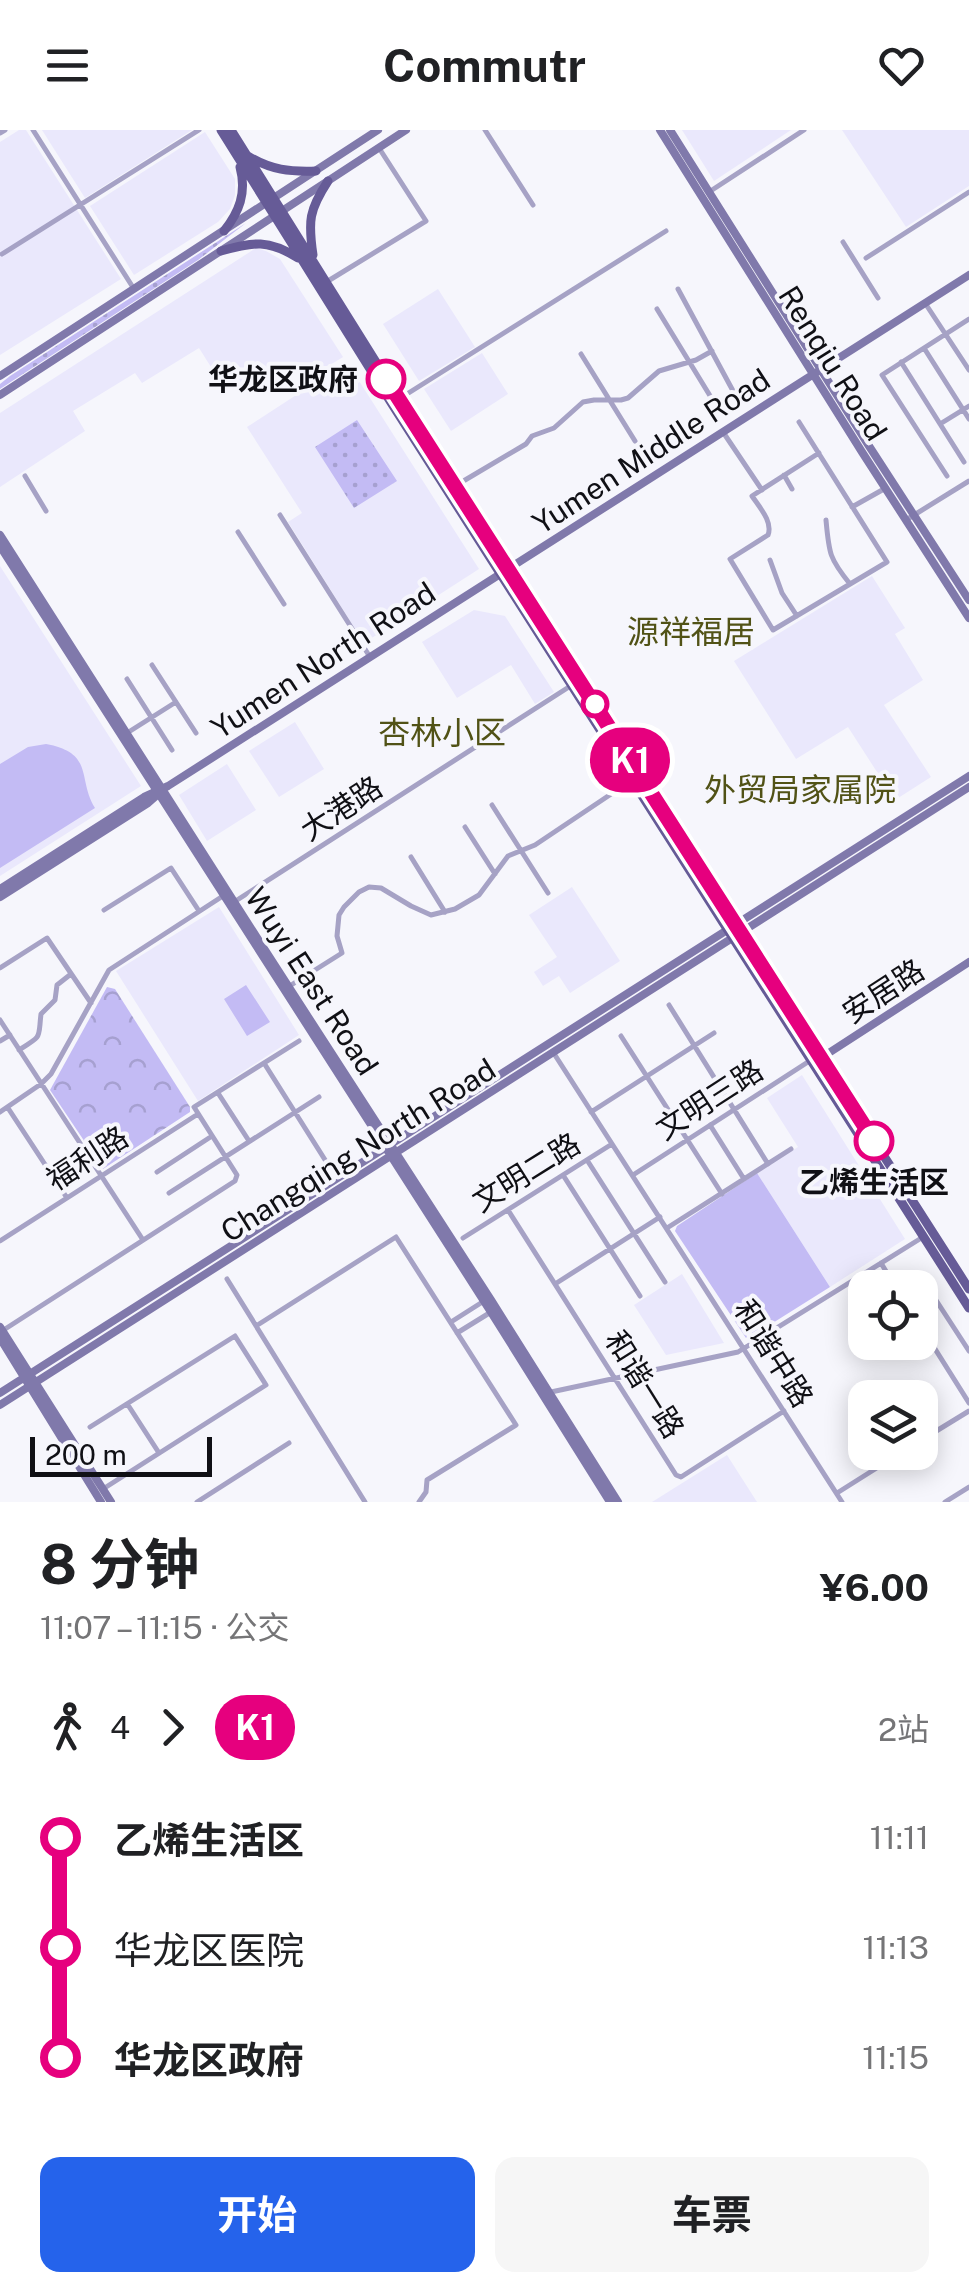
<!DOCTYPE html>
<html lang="zh">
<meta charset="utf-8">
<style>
:root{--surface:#fff;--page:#f6f6f6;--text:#202124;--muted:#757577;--accent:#2563eb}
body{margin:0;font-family:"Public Sans","Noto Sans SC",sans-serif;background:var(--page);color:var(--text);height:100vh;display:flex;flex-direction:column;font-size:38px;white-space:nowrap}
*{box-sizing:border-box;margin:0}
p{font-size:32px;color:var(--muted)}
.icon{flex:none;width:55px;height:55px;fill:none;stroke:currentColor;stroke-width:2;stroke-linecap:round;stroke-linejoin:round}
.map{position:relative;height:1372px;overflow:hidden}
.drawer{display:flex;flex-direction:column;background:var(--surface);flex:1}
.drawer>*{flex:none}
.badge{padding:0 20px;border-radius:32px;font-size:35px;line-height:65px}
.controls{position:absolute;left:848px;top:1140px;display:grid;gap:20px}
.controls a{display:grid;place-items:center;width:90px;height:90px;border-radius:20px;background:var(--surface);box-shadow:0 5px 25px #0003;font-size:50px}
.scale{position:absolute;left:30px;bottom:25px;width:182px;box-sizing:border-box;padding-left:10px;border:5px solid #101015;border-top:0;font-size:28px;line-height:35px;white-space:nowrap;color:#101015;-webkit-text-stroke:8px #f6f6fc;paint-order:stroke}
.map>.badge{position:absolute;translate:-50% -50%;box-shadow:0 0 0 5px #fff}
.legs{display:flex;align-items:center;gap:15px;height:110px;padding:0 40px;font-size:32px}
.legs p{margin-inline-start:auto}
.summary{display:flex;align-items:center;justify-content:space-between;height:170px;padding:0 40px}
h1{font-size:55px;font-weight:700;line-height:75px}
.button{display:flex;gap:20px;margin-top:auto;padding:20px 40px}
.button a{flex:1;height:115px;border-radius:20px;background:var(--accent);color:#fff;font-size:40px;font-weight:700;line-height:115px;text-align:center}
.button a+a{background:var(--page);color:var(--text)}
ul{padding:0 40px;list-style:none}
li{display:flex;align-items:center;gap:35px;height:110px;font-size:38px}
li i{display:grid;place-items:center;width:15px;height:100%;margin:0 12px;background:currentColor}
li i::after{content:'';width:25px;height:25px;margin:-12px;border:8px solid;border-radius:50%;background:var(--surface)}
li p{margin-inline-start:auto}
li:first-child i{background:linear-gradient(#0000 50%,currentColor 0)}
li:last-child i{background:linear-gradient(currentColor 50%,#0000 0)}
header{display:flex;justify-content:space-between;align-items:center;height:130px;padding:0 40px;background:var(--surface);font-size:45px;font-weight:700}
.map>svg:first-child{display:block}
.built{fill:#eae8fc}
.grass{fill:url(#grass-dots)}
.park{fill:url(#park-crowns)}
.garden{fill:#c3bbf4}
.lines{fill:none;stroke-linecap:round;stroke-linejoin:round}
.street{stroke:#a6a2c5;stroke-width:5}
.secondary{stroke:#8079ab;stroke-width:8}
.primary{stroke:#665b97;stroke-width:9}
.line-1-casing{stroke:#fff;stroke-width:22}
.line-1{stroke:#e6007e;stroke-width:15}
.stop-1-dot{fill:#fff;stroke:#e6007e;stroke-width:5}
.labels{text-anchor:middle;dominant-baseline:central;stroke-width:8;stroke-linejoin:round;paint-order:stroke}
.street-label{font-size:30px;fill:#101015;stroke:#f6f6fc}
.stop-label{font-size:30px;font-weight:bold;fill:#101015;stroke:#f6f6fc;text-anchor:end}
.neighbourhood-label{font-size:32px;fill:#515216;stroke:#f6f6fc}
</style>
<header><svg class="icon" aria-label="menu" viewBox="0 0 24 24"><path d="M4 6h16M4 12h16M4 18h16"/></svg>Commutr<svg class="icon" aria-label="heart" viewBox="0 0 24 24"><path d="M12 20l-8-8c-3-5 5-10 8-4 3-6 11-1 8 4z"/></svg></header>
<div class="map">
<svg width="969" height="1372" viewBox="0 0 969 1372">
<defs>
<pattern id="grass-dots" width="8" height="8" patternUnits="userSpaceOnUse" patternTransform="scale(2.5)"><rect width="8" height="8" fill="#c3bbf4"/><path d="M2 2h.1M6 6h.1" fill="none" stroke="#a6a0d0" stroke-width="1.8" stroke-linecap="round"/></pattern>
<pattern id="park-crowns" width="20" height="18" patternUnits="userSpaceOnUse" patternTransform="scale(2.5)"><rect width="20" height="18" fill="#c3bbf4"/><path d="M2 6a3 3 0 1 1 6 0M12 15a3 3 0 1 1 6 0" fill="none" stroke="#a6a0d0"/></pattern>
</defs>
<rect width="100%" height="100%" fill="#f6f6fc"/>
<path class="built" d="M19 0H26L121 149 0 225V12Z
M42 0H192L85 68Z
M682 0H791L714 51Z
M842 0H969V56L906 97Z
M205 2 235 49V65L230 79 218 92 134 145 90 76Z
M256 118 266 121 280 129 343 227 301 253 287 232 244 260 229 237 216 245 199 218 142 253 135 243 73 281 85 301 0 357V283Z
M438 159 475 217 419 251 383 194Z
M482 223 508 264 451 301 424 259Z
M347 232 479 439 364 513 288 392 302 383 247 297Z
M0 436 141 656 0 746Z
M872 446 905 498 895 504 923 550 884 575 931 647 895 670 848 597 796 629 734 531Z
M474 480 505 486 554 562 535 574 511 535 457 568 422 512Z
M295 592 324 639 279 667 249 621Z
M227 634 256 680 207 711 179 665Z
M572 757 620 831 570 863 559 846 543 856 534 842 557 827 529 785Z
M219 777 299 905 198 971 116 841Z
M802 945 905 1109 830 1157 757 1043 798 1017 767 968Z
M682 1144 724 1213 666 1225 634 1175Z
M727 1325 757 1372H652Z"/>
<path class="grass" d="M246 93 198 130 0 259V254L10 246Z
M357 290 397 351 354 378 315 317Z"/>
<path class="park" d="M107 857 115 859 190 977V982L103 1039 50 960Z"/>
<path class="garden" d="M46 614C95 623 77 649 95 678L0 738V634L28 617Z
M246 855 270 892 247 906 224 869Z
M757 1043 830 1157 749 1208H746L675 1101 677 1096Z"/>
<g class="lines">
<path class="street" d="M33 0 134 159
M485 0 533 75
M0 3 5 0
M709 62 804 0
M843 112 878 168
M2 124 199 0
M866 128 969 62
M328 151 426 91 379 18
M678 159 739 272
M925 173 969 240
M657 179 712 269
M924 218 969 289
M581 224 635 311
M901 232 964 332
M399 269 666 101
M799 292 887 432 773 500 730 429 768 405C773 392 760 378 752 366L819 323
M940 294 969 276
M723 302 762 360
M784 345 792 359
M25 346 46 381
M947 346 882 245 969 189
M455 356 526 314 532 306 554 298 583 272 594 270H621L628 268 659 241 696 230 712 221
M852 377 884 359
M280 385 370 527
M826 390C829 423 829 428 850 454
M906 390 969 351
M238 402 284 474
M770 430 782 463 797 486
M152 535 196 603
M127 549 172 620
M127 603 176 572
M492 675 548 763
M465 697 495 744
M411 727 445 782
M234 772 572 555
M104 780 171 738 199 781
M0 838 47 808 91 873
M288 857 342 823 337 806 339 785 344 777 359 762 369 757 381 758 411 776 431 785 455 779 479 765 508 726 535 715 632 650
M669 875 768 1034
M0 890 143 1110
M621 906 722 1064
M0 911 10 905
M19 920C43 905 38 909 41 884L55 870 57 855 71 844
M553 922 842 1372
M264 933 327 1033
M218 963 249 1011
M8 978 67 1068
M0 982 41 954 51 944 109 840 226 764
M591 982 714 903
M710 995 744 1049
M587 1030 665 1152
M157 1042 212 1006
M563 1045 640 1166
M633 1045 811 930
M169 1063 319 967
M508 1080 676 1345 681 1347 784 1281
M667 1098 791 1019
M463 1108 612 1014
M0 1111 198 984
M881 1133 896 1158
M919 1144 969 1221
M227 1149 365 1372
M555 1154 660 1087
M451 1192 484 1171
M920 1195 969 1273
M256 1196 396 1107 516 1295 427 1350 426 1362 419 1372
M2 1201 235 1051 237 1045 194 977 299 911
M457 1203 491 1182
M551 1262 738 1222 923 1107
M128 1275 159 1323
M90 1297 235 1206 266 1255 103 1359
M920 1311 969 1281
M837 1363 902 1322
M197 1372 289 1313
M945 1372 969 1357"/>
<path class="secondary" d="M660 0 862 322 969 488
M670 0 869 316 969 470
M0 246 378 0
M0 265 406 0
M0 405 261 814 491 1170 618 1372
M0 416 491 1182 610 1372
M0 759 144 667 168 656 969 145
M0 767 148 673 156 666
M821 928 969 832
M0 1197 111 1372
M0 1208 101 1372
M0 1263 969 646
M0 1275 969 657"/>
<path class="primary" d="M221 0 392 274 969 1178
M231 0 399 269 969 1159
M248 26C271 40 290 42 316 41
M224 101C239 82 247 63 240 37
M221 121C254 112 268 109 298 128
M313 125C308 91 309 80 328 51"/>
</g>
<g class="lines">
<g class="line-1-casing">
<path id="line-1" d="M386 249 874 1011"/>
</g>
<use href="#line-1" class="line-1"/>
</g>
<g class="stop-1-dot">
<circle cx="386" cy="249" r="18"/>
<circle cx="595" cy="574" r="12"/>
<circle cx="874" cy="1011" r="18"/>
</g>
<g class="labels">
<g class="street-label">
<text transform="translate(833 233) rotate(58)">Renqiu Road</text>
<text transform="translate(651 321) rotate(-33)">Yumen Middle Road</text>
<text transform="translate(323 530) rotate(-33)">Yumen North Road</text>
<text transform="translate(341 678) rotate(-33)">大港路</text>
<text transform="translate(312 851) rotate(57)">Wuyi East Road</text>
<text transform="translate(883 861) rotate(-33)">安居路</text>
<text transform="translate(709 969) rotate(-33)">文明三路</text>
<text transform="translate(358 1020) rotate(-32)">Changqing North Road</text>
<text transform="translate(87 1028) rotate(-33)">福利路</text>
<text transform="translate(526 1042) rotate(-32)">文明二路</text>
<text transform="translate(774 1223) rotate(58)">和谐中路</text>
<text transform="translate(645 1254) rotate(58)">和谐一路</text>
</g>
<g class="stop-label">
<text x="358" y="249">华龙区政府</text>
<text x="874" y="1052" text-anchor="middle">乙烯生活区</text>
</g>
<g class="neighbourhood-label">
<text x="691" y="501">源祥福居</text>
<text x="442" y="602">杏林小区</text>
<text x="800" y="659">外贸局家属院</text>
</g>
</g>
</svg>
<div class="controls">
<a><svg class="icon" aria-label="locate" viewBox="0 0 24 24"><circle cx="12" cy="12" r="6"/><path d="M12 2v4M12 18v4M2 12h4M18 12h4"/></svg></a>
<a><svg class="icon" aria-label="layers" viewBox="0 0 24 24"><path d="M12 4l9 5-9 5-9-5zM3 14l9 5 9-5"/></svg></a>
</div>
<div class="scale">200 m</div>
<b class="badge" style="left:630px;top:630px;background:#e6007e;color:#fff">K1</b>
</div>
<section class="drawer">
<div class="summary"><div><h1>8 分钟</h1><p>11:07 – 11:15 · 公交</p></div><b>¥6.00</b></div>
<div class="legs"><svg class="icon" aria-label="walk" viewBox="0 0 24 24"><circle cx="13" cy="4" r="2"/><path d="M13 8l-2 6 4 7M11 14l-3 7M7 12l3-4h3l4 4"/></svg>4<svg class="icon" aria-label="forward" viewBox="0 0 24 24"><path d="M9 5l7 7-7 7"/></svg><b class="badge" style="background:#e6007e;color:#fff">K1</b><p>2站</p></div>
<ul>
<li><i style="color:#e6007e"></i><b>乙烯生活区</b><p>11:11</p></li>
<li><i style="color:#e6007e"></i><span>华龙区医院</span><p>11:13</p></li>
<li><i style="color:#e6007e"></i><b>华龙区政府</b><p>11:15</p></li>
</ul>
<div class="button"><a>开始</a><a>车票</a></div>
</section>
